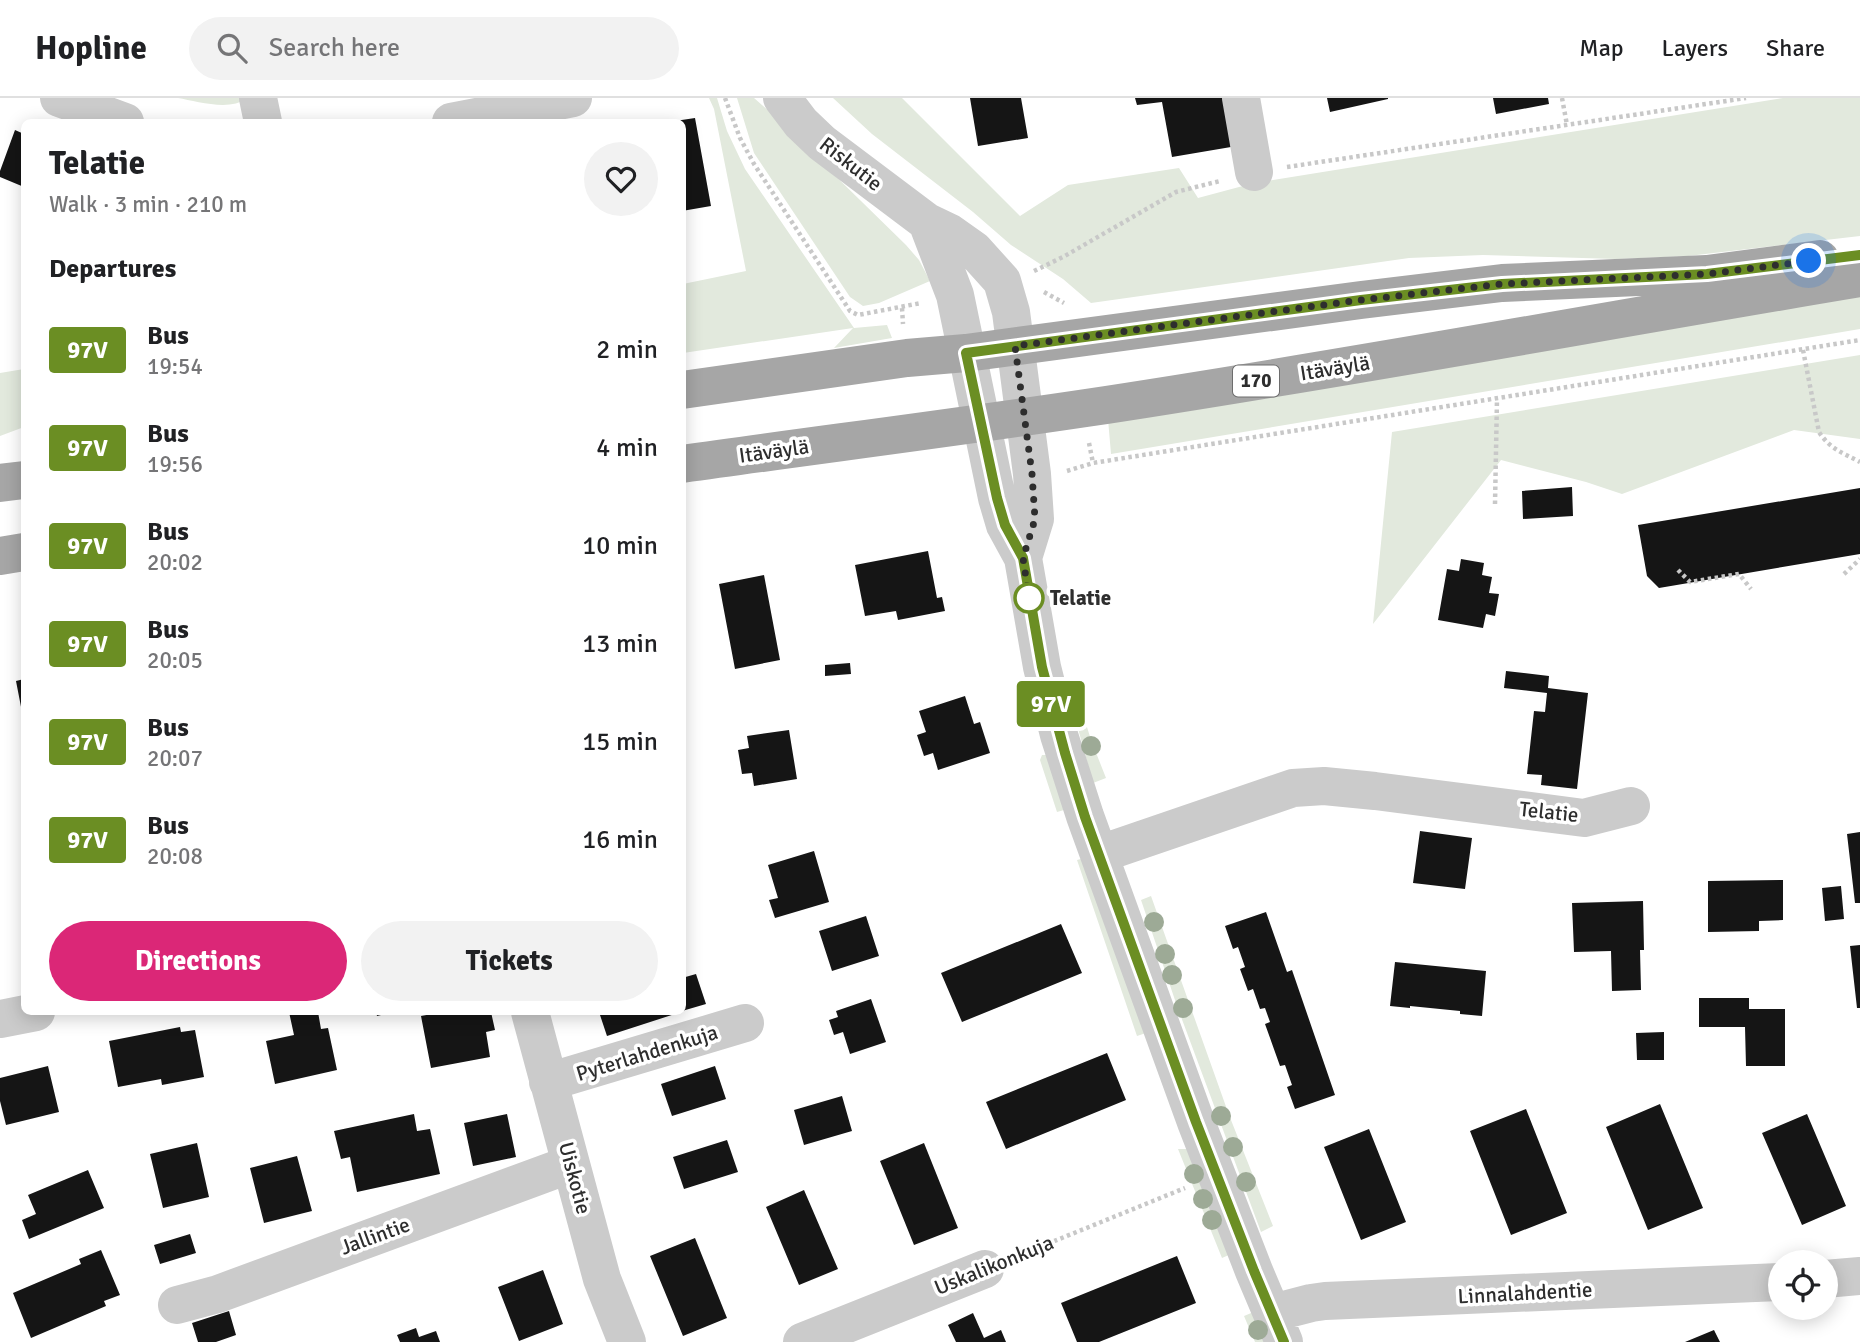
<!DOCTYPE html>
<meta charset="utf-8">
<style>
:root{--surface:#fff;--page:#f2f2f2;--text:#202124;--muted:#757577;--line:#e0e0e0;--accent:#db2777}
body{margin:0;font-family:Signika,sans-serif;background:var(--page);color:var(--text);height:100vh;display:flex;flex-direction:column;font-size:26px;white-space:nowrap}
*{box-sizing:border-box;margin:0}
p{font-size:23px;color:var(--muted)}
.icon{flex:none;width:38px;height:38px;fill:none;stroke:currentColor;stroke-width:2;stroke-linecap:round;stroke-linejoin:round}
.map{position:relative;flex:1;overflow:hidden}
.drawer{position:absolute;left:21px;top:21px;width:665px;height:896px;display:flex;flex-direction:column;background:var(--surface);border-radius:10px;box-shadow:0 4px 18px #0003}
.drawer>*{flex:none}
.badge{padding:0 14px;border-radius:5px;font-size:24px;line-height:46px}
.fabs{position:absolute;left:1768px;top:1152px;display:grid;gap:14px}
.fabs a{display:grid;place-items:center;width:70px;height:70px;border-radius:50%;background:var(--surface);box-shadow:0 4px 18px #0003;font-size:35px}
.you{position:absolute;width:35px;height:35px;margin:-18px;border:5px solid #fff;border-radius:50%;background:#1a73e8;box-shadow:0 0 0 10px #1a73e833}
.map>.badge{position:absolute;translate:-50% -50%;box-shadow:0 0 0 4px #fff}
h2{padding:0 28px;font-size:26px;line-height:63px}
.round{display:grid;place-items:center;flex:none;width:74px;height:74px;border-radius:37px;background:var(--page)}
.overview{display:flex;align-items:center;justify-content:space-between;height:119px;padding:0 28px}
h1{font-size:33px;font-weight:800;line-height:52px}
.cta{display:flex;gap:14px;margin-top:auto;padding:14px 28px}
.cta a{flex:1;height:80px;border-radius:42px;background:var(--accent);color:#fff;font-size:28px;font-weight:800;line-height:80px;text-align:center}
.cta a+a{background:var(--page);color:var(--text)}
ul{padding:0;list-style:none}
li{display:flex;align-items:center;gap:21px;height:98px;padding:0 28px}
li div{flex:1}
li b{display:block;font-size:26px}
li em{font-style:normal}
li .badge{min-width:77px;font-weight:700;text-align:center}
header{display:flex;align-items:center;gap:42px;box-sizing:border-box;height:98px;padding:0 35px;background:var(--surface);border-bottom:2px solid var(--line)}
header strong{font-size:33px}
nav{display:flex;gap:38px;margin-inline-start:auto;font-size:24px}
.search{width:490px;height:63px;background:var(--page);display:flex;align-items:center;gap:18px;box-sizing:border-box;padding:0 24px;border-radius:38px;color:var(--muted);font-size:26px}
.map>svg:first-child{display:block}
.green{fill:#e2e9dd}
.building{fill:#151515}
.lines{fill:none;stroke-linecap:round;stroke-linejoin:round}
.path{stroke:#c8c8c8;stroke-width:4.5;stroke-dasharray:3.5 3.5;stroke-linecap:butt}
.minor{stroke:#cbcbcb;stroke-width:38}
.major{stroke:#a6a6a6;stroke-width:38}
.tree{fill:#9daa96}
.line-casing{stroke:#fff;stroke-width:16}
.line{stroke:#6b8e23;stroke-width:10}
.walk{stroke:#2e2e2e;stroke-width:7;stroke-dasharray:0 12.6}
.stop-dot{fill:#fff;stroke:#6b8e23;stroke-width:3.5}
.labels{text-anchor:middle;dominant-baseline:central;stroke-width:7;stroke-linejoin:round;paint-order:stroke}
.shield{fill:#fff;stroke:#6d6d6d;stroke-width:2}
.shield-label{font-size:19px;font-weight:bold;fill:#2e2e2e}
.street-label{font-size:21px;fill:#2e2e2e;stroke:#fff}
.stop-label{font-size:21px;font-weight:bold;fill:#2e2e2e;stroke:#fff;text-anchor:start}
</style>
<header>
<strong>Hopline</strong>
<div class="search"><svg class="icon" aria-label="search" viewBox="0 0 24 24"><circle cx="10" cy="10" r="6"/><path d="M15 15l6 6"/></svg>Search here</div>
<nav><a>Map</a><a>Layers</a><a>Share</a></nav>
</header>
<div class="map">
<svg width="1860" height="1244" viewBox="0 0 1860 1244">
<rect width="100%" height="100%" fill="#fff"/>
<path class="green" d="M178 0H246C231 14 196 3 178 0Z
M709 0H717L727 33 745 71 854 230 887 227 892 240 834 250 853 230 683 255V186L746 173 714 11Z
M737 0H754L770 14 906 147 919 162 930 183 879 205 863 208 850 199 754 55Z
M833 0H902L1020 118 1068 87 1179 70 1198 100 1254 85 1783 0H1860V138L1688 158 1616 161 1483 157 1409 160 1091 205 1063 181 1011 147 973 114 872 36Z
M1860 192V231L1111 356 1108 321Z
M1860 257V341L1794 332 1622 396 1586 384 1501 362 1373 526 1392 334Z
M24 271V329L0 338V275Z
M1079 603 1091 642 1106 680 1093 685 1071 605Z
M1042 657H1049L1064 712 1057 714 1040 662Z
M1088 759 1149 934 1137 938 1077 762Z
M1151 798 1229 1017 1273 1128 1261 1134 1177 908 1141 802Z
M1178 1051H1190L1231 1156 1222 1160Z
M1256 1213 1268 1244H1255L1244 1218Z"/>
<path class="building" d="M970 0H1021L1028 40 978 48Z
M1135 0H1223L1231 49 1172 59 1162 4 1137 7Z
M1327 0H1388V1L1330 14Z
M1493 0H1548L1549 6 1496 16Z
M695 20 711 108 682 113V24L675 23Z
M15 32 24 36V89L0 79V73Z
M1572 389 1573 418 1523 421 1522 393Z
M1860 390V456L1659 490 1647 478 1638 427Z
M928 453 937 500 942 499 945 513 898 522 896 513 865 518 855 467Z
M1461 461 1484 465 1482 477 1492 479 1489 495 1499 496 1495 518 1486 516 1483 530 1438 522 1447 471 1459 473Z
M764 477 780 562 735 571 719 486Z
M850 565 851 576 825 578V567Z
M1506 573 1549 578 1548 590 1588 595 1577 691 1541 687 1542 677 1527 676 1534 613 1545 614 1547 595 1504 590Z
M24 581V614H22L16 583Z
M965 598 974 626 980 624 990 655 938 672 933 655 924 658 917 637 926 634 919 613Z
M789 632 797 681 754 688 752 675 742 676 738 652 749 650 747 638Z
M1420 733 1472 740 1465 791 1413 785Z
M1860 734V805H1855L1847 736Z
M814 753 829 804 775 820 769 802 778 800 768 767Z
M1783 782V822L1759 823V833L1708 834V783Z
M1841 788 1844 821 1825 823 1822 790Z
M1643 803 1644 852H1640L1641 892 1612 893 1611 853 1574 854 1572 805Z
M1266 814 1287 874 1292 872 1335 997 1295 1011 1287 989 1292 987 1285 967 1280 968 1265 926 1270 924 1265 910 1260 911 1253 891 1248 893 1240 871 1245 869 1238 849 1233 851 1225 828Z
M866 818 879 858 832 873 819 833Z
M1061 826 1082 875 962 924 941 875Z
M1860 847V910H1857L1850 848Z
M1395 864 1486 873 1482 918 1460 916V913L1410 908V910L1390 908Z
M696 876 706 906 682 913V880Z
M1699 900H1749V911H1785V968H1746L1745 929H1699Z
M871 901 886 944 850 956 843 934 834 937 829 922 838 919 836 913Z
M289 914H318L321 931 328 930 337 972 275 986 266 943 294 937Z
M376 914H393L377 918Z
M431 914H491L495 932 486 934 490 959 431 970 421 918 432 916Z
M599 914H681L607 938Z
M180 929 181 934 195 932 204 979 162 987 161 981 118 989 109 943Z
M1664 934V962H1637L1636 935Z
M1107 955 1126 1002 1006 1051 986 1004Z
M48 968 59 1014 6 1027 0 1003V980Z
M715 968 726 1001 672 1018 661 986Z
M842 998 852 1033 804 1047 794 1012Z
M1660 1006 1703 1110 1648 1132 1606 1029Z
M1526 1011 1567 1115 1511 1137 1470 1033Z
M414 1016 417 1033 430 1031 440 1076 357 1094 350 1059 341 1061 334 1033Z
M507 1016 516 1059 473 1068 464 1025Z
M1807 1016 1846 1108 1802 1127 1762 1035Z
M1369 1031 1406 1124 1361 1142 1324 1049Z
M727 1042 738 1074 684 1091 673 1059Z
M197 1045 209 1099 163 1110 150 1056Z
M924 1045 958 1130 914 1147 880 1063Z
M297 1058 312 1113 264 1125 250 1070Z
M88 1072 104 1110 29 1141 22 1122 36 1116 28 1097Z
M804 1092 838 1171 799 1187 766 1109Z
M190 1136 196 1155 160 1166 154 1147Z
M695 1140 727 1220 683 1238 650 1158Z
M101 1152 120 1197 104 1203 106 1208 31 1240 13 1195 81 1166 79 1161Z
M1177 1158 1196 1205 1099 1244H1077L1061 1205Z
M543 1172 563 1226 519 1243 498 1189Z
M229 1213 236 1237 216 1244H198L192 1225Z
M973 1215 984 1240 1001 1232 1006 1244H956L948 1227Z
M416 1230 419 1239 436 1233 440 1244H400L397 1237Z
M1714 1232 1720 1244H1685Z"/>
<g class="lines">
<path class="path" d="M725 0 740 40 754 66 850 213 858 217 921 205
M1562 0 1567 27
M1287 69 1746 0
M1034 173 1063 159 1176 94 1220 83
M1044 194 1064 205
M902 210 903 226
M1803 252 1819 334C1830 351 1843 355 1860 364
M1089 345 1093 365
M1067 373 1093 365 1860 242
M1495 406 1497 301
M1678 472 1690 484 1739 476 1751 491
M1844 476 1860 461
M1015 1159 1185 1090"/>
<path class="minor" d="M59 0 125 24
M258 0 263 24
M782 0 801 25 822 45 927 124 950 135 974 152 1002 183 1011 214 1032 376 1035 421 1023 460
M1241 0 1254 74
M451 24 573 0
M927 124 955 197 997 400 1005 427 1023 460 1042 569 1059 637 1085 718 1196 1024 1254 1173 1284 1244
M1100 756 1293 690 1324 688 1375 693 1584 720 1631 708
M530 914 602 1181 627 1244
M0 921 36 914
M548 984 745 925
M1825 1181 1860 1178
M177 1207 218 1196 571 1066
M1272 1215 1311 1205 1325 1203 1780 1184
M802 1244 985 1171"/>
<path class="major" d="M682 292 907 260 966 255 1361 202 1502 185 1707 176 1820 161
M682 366C817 347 952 330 1086 310 1345 271 1602 223 1860 180
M0 385 24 382
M0 458 24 454"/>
</g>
<g class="tree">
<circle cx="1091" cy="648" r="10"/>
<circle cx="1154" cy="824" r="10"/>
<circle cx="1165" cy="856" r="10"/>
<circle cx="1172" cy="877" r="10"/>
<circle cx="1183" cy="910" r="10"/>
<circle cx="1221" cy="1018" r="10"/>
<circle cx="1233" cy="1049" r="10"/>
<circle cx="1194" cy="1076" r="10"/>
<circle cx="1246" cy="1084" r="10"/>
<circle cx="1203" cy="1101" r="10"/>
<circle cx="1212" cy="1122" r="10"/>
<circle cx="1258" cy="1232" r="10"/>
</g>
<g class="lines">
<g class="line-casing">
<path id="line" d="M1284 1244 1254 1173 1196 1024 1085 719 1065 655 1042 569 1023 460 1005 427 997 400 966 255 1361 202 1502 186 1707 176 1860 157"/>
</g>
<use href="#line" class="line"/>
<path class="walk" d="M1029 500 1023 460 1035 421 1032 376 1015 248 1361 202 1502 186 1707 176 1809 163"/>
</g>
<circle class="stop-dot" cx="1029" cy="500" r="14"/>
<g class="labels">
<rect class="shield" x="1233" y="267.5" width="46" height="31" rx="5"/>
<g class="shield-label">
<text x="1256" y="283">170</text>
</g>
<g class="street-label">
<text transform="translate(851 66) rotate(38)">Riskutie</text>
<text transform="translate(1335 270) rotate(-9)">Itäväylä</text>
<text transform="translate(774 353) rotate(-8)">Itäväylä</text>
<text transform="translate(1549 714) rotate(6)">Telatie</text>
<text transform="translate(647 955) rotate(-17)">Pyterlahdenkuja</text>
<text transform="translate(575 1080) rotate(75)">Uiskotie</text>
<text transform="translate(375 1138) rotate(-20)">Jallintie</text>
<text transform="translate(994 1167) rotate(-22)">Uskalikonkuja</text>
<text transform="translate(1525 1195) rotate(-3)">Linnalahdentie</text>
</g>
<g class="stop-label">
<text x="1050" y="500">Telatie</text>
</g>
</g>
</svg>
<div class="fabs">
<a><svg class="icon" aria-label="locate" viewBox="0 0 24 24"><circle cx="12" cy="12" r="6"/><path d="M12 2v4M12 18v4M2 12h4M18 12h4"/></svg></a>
</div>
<div class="you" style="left:1809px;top:163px"></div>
<b class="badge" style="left:1051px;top:606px;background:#6b8e23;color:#fff">97V</b>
<section class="drawer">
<div class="overview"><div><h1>Telatie</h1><p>Walk · 3 min · 210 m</p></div><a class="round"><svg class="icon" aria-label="heart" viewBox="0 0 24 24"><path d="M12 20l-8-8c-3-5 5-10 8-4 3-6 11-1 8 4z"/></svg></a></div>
<h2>Departures</h2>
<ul>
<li><span class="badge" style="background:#6b8e23;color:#fff">97V</span><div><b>Bus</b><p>19:54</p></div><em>2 min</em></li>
<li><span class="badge" style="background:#6b8e23;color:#fff">97V</span><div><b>Bus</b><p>19:56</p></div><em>4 min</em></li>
<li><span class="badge" style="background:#6b8e23;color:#fff">97V</span><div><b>Bus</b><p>20:02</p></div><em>10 min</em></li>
<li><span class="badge" style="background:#6b8e23;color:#fff">97V</span><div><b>Bus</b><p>20:05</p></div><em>13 min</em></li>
<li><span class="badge" style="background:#6b8e23;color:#fff">97V</span><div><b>Bus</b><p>20:07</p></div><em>15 min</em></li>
<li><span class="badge" style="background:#6b8e23;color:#fff">97V</span><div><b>Bus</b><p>20:08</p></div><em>16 min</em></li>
</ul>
<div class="cta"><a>Directions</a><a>Tickets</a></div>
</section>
</div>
